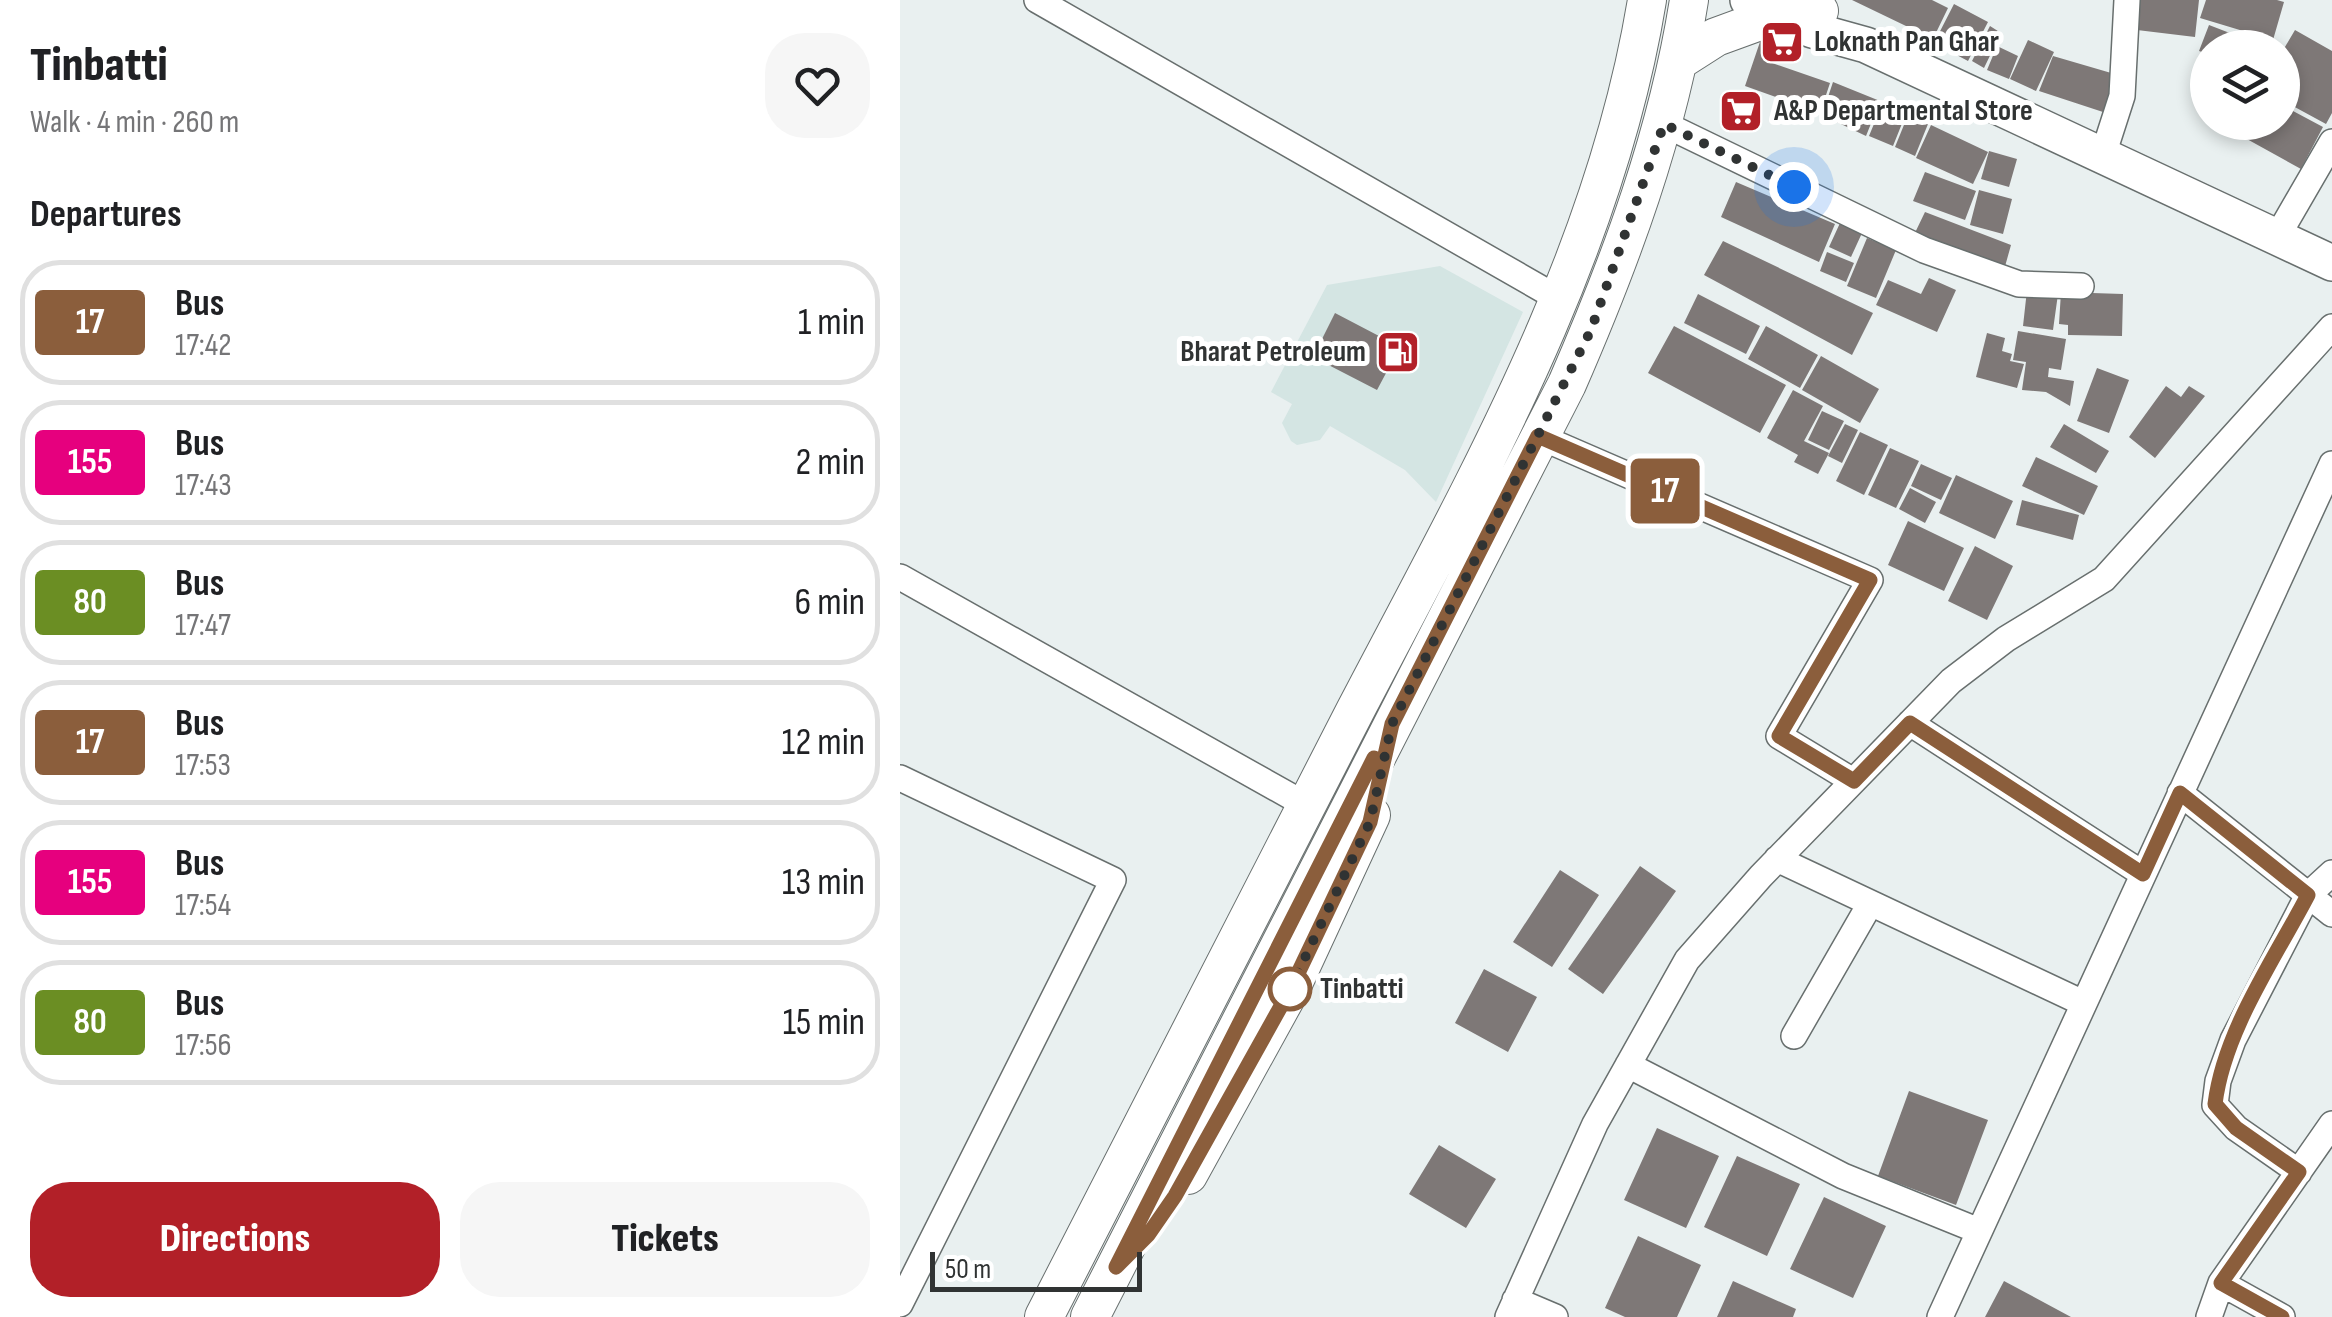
<!DOCTYPE html>
<meta charset="utf-8">
<style>
:root{--surface:#fff;--page:#f6f6f6;--text:#202124;--muted:#757577;--line:#e0e0e0;--accent:#b22028}
body{margin:0;font-family:"Sofia Sans Condensed",sans-serif;background:var(--page);color:var(--text);height:100vh;display:flex;flex-direction:column;font-size:38px;white-space:nowrap}
*{box-sizing:border-box;margin:0}
p{font-size:32px;color:var(--muted)}
.icon{flex:none;width:55px;height:55px;fill:none;stroke:currentColor;stroke-width:2;stroke-linecap:round;stroke-linejoin:round}
.map{position:relative;flex:1;overflow:hidden}
.side{display:flex;flex-direction:column;background:var(--surface);width:900px}
.side>*{flex:none}
.badge{padding:0 20px;border-radius:8px;font-size:35px;line-height:65px}
.controls{position:absolute;left:1290px;top:30px;display:grid;gap:20px}
.controls a{display:grid;place-items:center;width:110px;height:110px;border-radius:50%;background:var(--surface);box-shadow:0 5px 15px #0003;font-size:50px}
.scale{position:absolute;left:30px;bottom:25px;width:212px;box-sizing:border-box;padding-left:10px;border:5px solid #303333;border-top:0;font-size:28px;line-height:35px;white-space:nowrap;color:#303333;-webkit-text-stroke:8px #fff;paint-order:stroke}
.you{position:absolute;width:50px;height:50px;margin:-25px;border:8px solid #fff;border-radius:50%;background:#1a73e8;box-shadow:0 0 0 15px #1a73e833}
.map>.badge{position:absolute;translate:-50% -50%;box-shadow:0 0 0 5px #fff}
h2{padding:0 30px;font-size:38px;line-height:90px}
.round{display:grid;place-items:center;flex:none;width:105px;height:105px;border-radius:40px;background:var(--page)}
.overview{display:flex;align-items:center;justify-content:space-between;height:170px;padding:0 30px}
h1{font-size:48px;font-weight:800;line-height:75px}
.button{display:flex;gap:20px;margin-top:auto;padding:20px 30px}
.button a{flex:1;height:115px;border-radius:40px;background:var(--accent);color:#fff;font-size:40px;font-weight:800;line-height:115px;text-align:center}
.button a+a{background:var(--page);color:var(--text)}
ul{padding:0;list-style:none}
li{display:flex;align-items:center;gap:30px;height:125px;margin:0 20px 15px;padding:0 10px;border:5px solid var(--line);border-radius:40px}
li div{flex:1}
li b{display:block;font-size:38px}
li em{font-style:normal}
li .badge{min-width:110px;font-weight:700;text-align:center}
main{display:flex;flex:1;min-height:0}
.map>svg:first-child{display:block}
.built{fill:#d4e5e3}
.building{fill:#7e7877}
.lines{fill:none;stroke-linecap:round;stroke-linejoin:round}
.street-casing{stroke:#686f6e;stroke-width:28}
.secondary-casing{stroke:#686f6e;stroke-width:38}
.primary-casing{stroke:#686f6e;stroke-width:40}
.street{stroke:#fff;stroke-width:25}
.secondary{stroke:#fff;stroke-width:35}
.primary{stroke:#fff;stroke-width:38}
.line-casing{stroke:#fff;stroke-width:22}
.line{stroke:#8b5e3c;stroke-width:15}
.walk{stroke:#303333;stroke-width:10;stroke-dasharray:0 18}
.stop-dot{fill:#fff;stroke:#8b5e3c;stroke-width:5}
.labels{text-anchor:middle;dominant-baseline:central;stroke-width:10;stroke-linejoin:round;paint-order:stroke}
.poi-label{font-size:30px;font-weight:bold;fill:#303333;stroke:#fff;text-anchor:start}
.stop-label{font-size:30px;font-weight:bold;fill:#303333;stroke:#fff;text-anchor:start}
</style>
<main>
<section class="side">
<div class="overview"><div><h1>Tinbatti</h1><p>Walk · 4 min · 260 m</p></div><a class="round"><svg class="icon" aria-label="heart" viewBox="0 0 24 24"><path d="M12 20l-8-8c-3-5 5-10 8-4 3-6 11-1 8 4z"/></svg></a></div>
<h2>Departures</h2>
<ul>
<li><span class="badge" style="background:#8b5e3c;color:#fff">17</span><div><b>Bus</b><p>17:42</p></div><em>1 min</em></li>
<li><span class="badge" style="background:#e6007e;color:#fff">155</span><div><b>Bus</b><p>17:43</p></div><em>2 min</em></li>
<li><span class="badge" style="background:#6b8e23;color:#fff">80</span><div><b>Bus</b><p>17:47</p></div><em>6 min</em></li>
<li><span class="badge" style="background:#8b5e3c;color:#fff">17</span><div><b>Bus</b><p>17:53</p></div><em>12 min</em></li>
<li><span class="badge" style="background:#e6007e;color:#fff">155</span><div><b>Bus</b><p>17:54</p></div><em>13 min</em></li>
<li><span class="badge" style="background:#6b8e23;color:#fff">80</span><div><b>Bus</b><p>17:56</p></div><em>15 min</em></li>
</ul>
<div class="button"><a>Directions</a><a>Tickets</a></div>
</section>
<div class="map">
<svg width="1432" height="1317" viewBox="0 0 1432 1317">
<rect width="100%" height="100%" fill="#e9f0f0"/>
<path class="built" d="M540 266 623 312 536 502 505 470 430 426 420 440 397 445 391 441 382 423 392 404 371 392 427 285Z"/>
<path class="building" d="M952 0H1032L1048 8 1033 39Z
M1240 0H1299L1295 37 1237 30Z
M1306 0H1377L1384 2 1373 40 1300 18Z
M1054 4 1088 22 1068 61 1034 43Z
M1309 25 1366 47V48H1308V54L1299 51Z
M1090 26 1101 33 1084 68 1072 61Z
M1395 30 1432 51V113L1426 124 1382 100V52Z
M862 36 880 42 872 63 930 83 920 113 845 86Z
M1128 40 1154 52 1136 91 1110 79Z
M1097 46 1118 56 1109 79 1087 70Z
M1153 56 1218 75 1203 112 1139 91Z
M933 82 980 101 966 136 922 115Z
M1382 105 1423 127 1401 169 1336 133 1342 122H1382Z
M981 107 1005 116 993 146 969 136Z
M1008 115 1028 124 1015 156 995 147Z
M1031 125 1088 152 1073 184 1016 158Z
M1089 151 1117 159 1109 187 1081 179Z
M1025 172 1076 191 1065 220 1013 201Z
M836 182 935 224 919 262 821 217Z
M1079 190 1112 199 1103 234 1070 225Z
M1025 212 1111 245 1104 270 1012 239Z
M940 223 962 233 951 257 929 247Z
M967 238 996 250 976 298 947 286Z
M823 241 973 313 952 355 804 275Z
M927 252 954 263 946 282 920 271Z
M1029 278 1056 290 1037 332 976 305 988 280 1021 294Z
M1127 290 1158 294 1153 330 1123 326Z
M1161 292 1223 294 1222 336 1168 335V325L1159 324Z
M798 294 860 326 846 354 784 323Z
M435 313 500 347 477 390 413 357Z
M774 326 886 385 860 433 748 373Z
M866 326 918 355 900 388 848 359Z
M1118 331 1166 339 1161 370 1149 368 1148 377 1174 381 1170 406 1146 392 1122 390 1126 362 1113 360Z
M1087 333 1105 338 1102 351 1112 354 1110 361 1124 364 1117 388 1076 377Z
M921 356 979 389 960 423 902 390Z
M1197 368 1229 380 1209 433 1177 421Z
M1266 386 1281 397 1289 386 1305 396 1255 458 1229 437Z
M893 390 923 406 904 441 929 453 918 474 894 462 898 455 867 438Z
M922 411 944 421 929 450 908 440Z
M945 424 958 430 942 463 928 456Z
M1164 424 1209 451 1196 473 1150 447Z
M960 432 988 445 964 495 936 481Z
M990 448 1019 461 996 508 968 495Z
M1136 457 1198 486 1184 515 1122 486Z
M1021 464 1052 478 1041 500 1011 486Z
M1056 475 1113 501 1095 539 1039 513Z
M1010 488 1036 502 1025 523 999 509Z
M1122 500 1179 515 1173 540 1116 525Z
M1008 521 1064 548 1044 591 988 565Z
M1075 546 1113 566 1087 620 1048 601Z
M740 866 776 891 703 994 668 969Z
M660 870 699 895 652 967 613 942Z
M584 969 637 997 608 1052 555 1023Z
M1009 1091 1088 1120 1056 1205 978 1176Z
M757 1128 819 1156 786 1228 724 1200Z
M539 1145 596 1179 566 1228 509 1194Z
M837 1156 900 1184 867 1256 804 1227Z
M924 1197 986 1226 953 1298 890 1269Z
M738 1236 801 1265 777 1317H725L705 1308Z
M833 1281 896 1309 893 1317H817Z
M1104 1281 1171 1317H1085Z"/>
<g class="lines">
<g class="street-casing">
<path id="street" d="M137 0 661 300
M764 124 1024 250 1119 284 1181 286
M1203 155 1222 96 1227 0
M1377 237 1432 142
M638 436 970 580 879 736 953 781
M0 577 406 805
M1010 723 1243 874
M0 778 213 880 0 1304
M1280 793 1432 914
M877 859 1183 1003
M894 1036 970 904
M728 1065 943 1176 1079 1231
M1399 1172 1336 1128 1315 1105 1318 1081 1333 1040 1408 895 1432 873
M1321 1283 1382 1317
M615 1300 655 1317
M608 1317 695 1124 787 960 861 876 1051 681 1106 639 1204 579 1432 327
M1040 1317 1432 464
M1309 1317 1321 1283 1432 1124"/>
</g>
<g class="secondary-casing">
<path id="secondary" d="M848 0 912 30 966 45 1432 263"/>
</g>
<g class="primary-casing">
<path id="primary" d="M902 0 919 11
M780 60 816 37 879 14
M288 1175 390 990 471 815
M144 1317C249 1115 351 912 455 711 574 483 705 257 747 0
M190 1317 667 384C721 260 768 134 789 0"/>
</g>
<use href="#street" class="street"/>
<use href="#secondary" class="secondary"/>
<use href="#primary" class="primary"/>
</g>
<g class="lines">
<g class="line-casing">
<path id="line" d="M474 758 216 1267 248 1235 275 1196 390 990 470 822 492 724 638 436 970 580 879 736 954 781 1010 723 1243 874 1280 793 1408 895C1374 960 1324 1031 1315 1104L1336 1128 1399 1172 1321 1283 1382 1317"/>
</g>
<use href="#line" class="line"/>
<path class="walk" d="M390 989 470 822 492 724 691 330 764 124 894 187"/>
</g>
<defs>
<g id="supermarket-square" transform="scale(2.25)"><rect x="-9" y="-9" width="18" height="18" rx="4" fill="#b22028" stroke="#fff"/><path d="M-6-5.5h2.5l.6 2H6L4.5 2H-2.5L-4.4-4H-6ZM-1.5 3.2a1.3 1.3 0 1 0 .1 0ZM3 3.2a1.3 1.3 0 1 0 .1 0Z" fill="#fff"/></g>
<g id="fuel-square" transform="scale(2.25)"><rect x="-9" y="-9" width="18" height="18" rx="4" fill="#b22028" stroke="#fff"/><path d="M-5.5-6h7V0h2V4h1.3V-2.5L3-4.5l.8-.8L6-3V5H2.5V1h-1V6h-7ZM-4.2-4.7v3.2H.2V-4.7Z" fill="#fff"/></g>
</defs>
<g fill-rule="evenodd">
<use href="#supermarket-square" x="882" y="42"/>
<use href="#supermarket-square" x="841" y="111"/>
<use href="#fuel-square" x="498" y="352"/>
</g>
<circle class="stop-dot" cx="390" cy="989" r="20"/>
<g class="labels">
<g class="poi-label">
<text x="914" y="42">Loknath Pan Ghar</text>
<text x="874" y="111">A&amp;P Departmental Store</text>
<text x="466" y="352" text-anchor="end">Bharat Petroleum</text>
</g>
<g class="stop-label">
<text x="420" y="989">Tinbatti</text>
</g>
</g>
</svg>
<div class="controls">
<a><svg class="icon" aria-label="layers" viewBox="0 0 24 24"><path d="M12 4l9 5-9 5-9-5zM3 14l9 5 9-5"/></svg></a>
</div>
<div class="scale">50 m</div>
<div class="you" style="left:894px;top:187px"></div>
<b class="badge" style="left:765px;top:491px;background:#8b5e3c;color:#fff">17</b>
</div>
</main>
